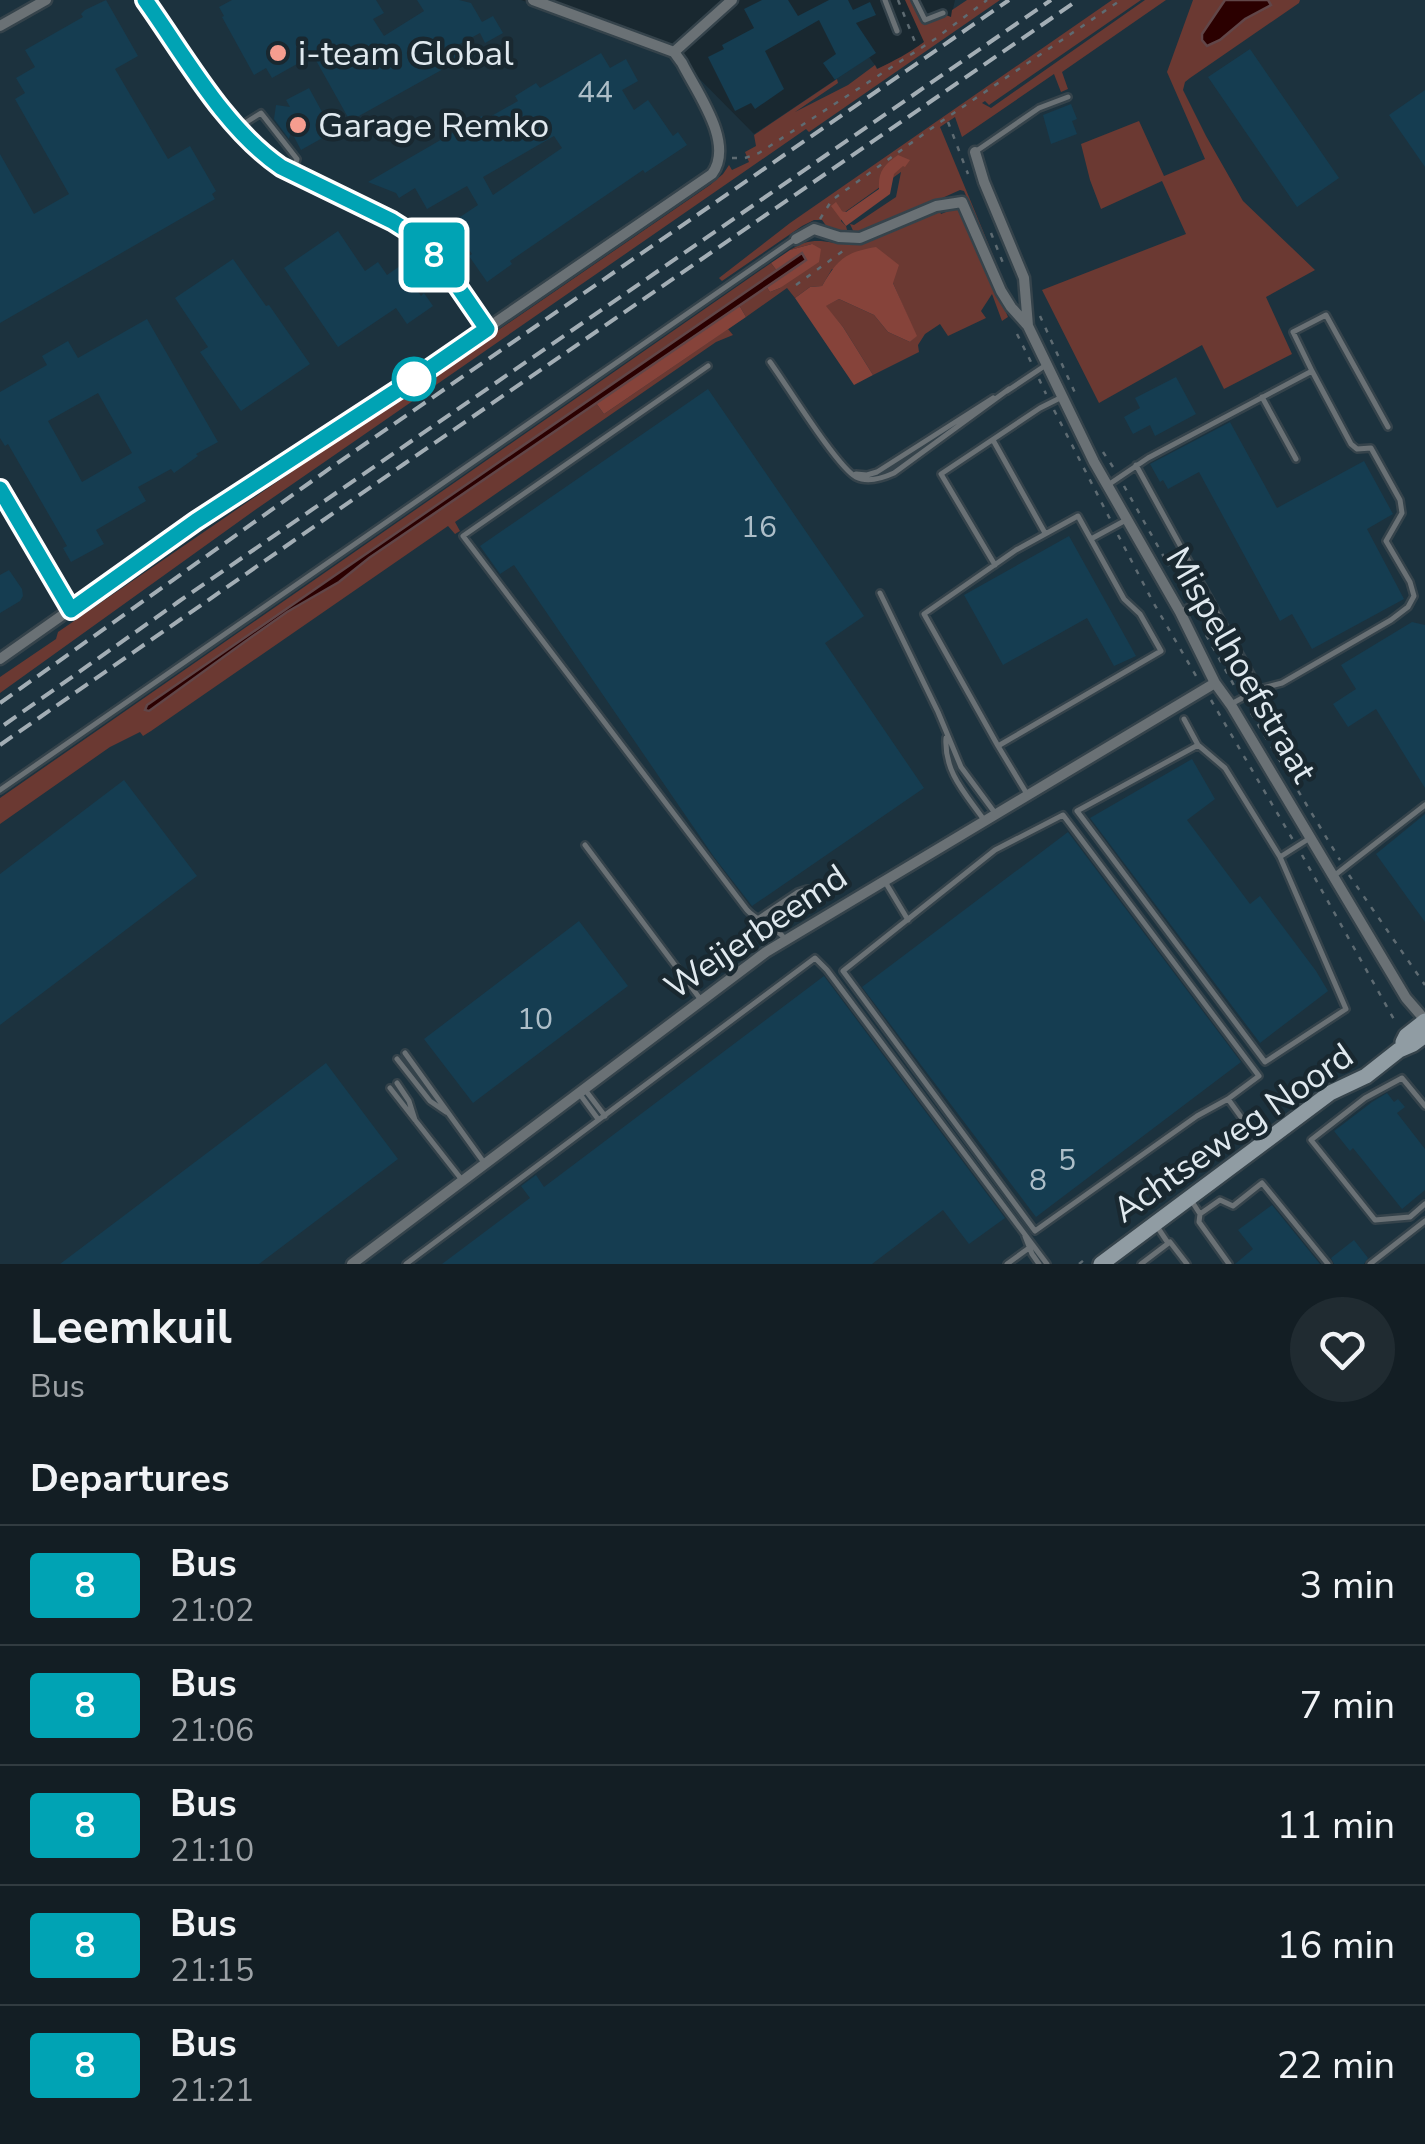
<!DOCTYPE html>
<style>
:root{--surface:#131e24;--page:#202b31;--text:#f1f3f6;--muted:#9da2a6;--line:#323c41}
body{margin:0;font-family:"Nunito Sans",sans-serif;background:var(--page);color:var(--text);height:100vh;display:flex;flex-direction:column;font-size:38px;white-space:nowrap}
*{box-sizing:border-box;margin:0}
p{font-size:32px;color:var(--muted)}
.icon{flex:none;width:55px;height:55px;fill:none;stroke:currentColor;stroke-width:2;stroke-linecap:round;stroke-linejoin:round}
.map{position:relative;height:1264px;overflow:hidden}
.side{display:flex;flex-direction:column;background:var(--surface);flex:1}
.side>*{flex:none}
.badge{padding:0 20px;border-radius:8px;font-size:35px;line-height:65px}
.map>.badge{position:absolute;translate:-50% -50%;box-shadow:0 0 0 5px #fff}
h2{padding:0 30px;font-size:38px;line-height:90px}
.round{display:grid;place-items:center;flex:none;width:105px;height:105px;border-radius:52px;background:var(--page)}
.headline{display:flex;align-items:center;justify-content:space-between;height:170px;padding:0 30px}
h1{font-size:48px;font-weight:700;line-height:75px}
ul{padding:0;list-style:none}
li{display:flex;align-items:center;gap:30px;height:120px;padding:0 30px;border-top:2px solid var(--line)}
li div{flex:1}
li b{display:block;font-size:38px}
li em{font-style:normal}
li .badge{min-width:110px;font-weight:700;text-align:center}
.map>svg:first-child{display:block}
.built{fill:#1c323e}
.green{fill:#6b3932}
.forest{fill:#86433a}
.water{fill:#2b0000;stroke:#614648;stroke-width:2.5}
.building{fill:#153d51;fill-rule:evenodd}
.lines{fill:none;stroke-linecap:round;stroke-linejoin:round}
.lane-casing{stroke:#35434b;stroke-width:10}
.street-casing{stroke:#35434b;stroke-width:15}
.secondary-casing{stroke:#35434b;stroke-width:20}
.path{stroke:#5e6b72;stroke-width:2.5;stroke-dasharray:5 8;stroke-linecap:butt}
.lane{stroke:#6a7175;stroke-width:5}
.street{stroke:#6a7175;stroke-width:10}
.secondary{stroke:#909ca3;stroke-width:15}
.rail{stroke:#a3aeb5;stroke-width:4;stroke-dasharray:15 8;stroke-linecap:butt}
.line-casing{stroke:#fff;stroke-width:22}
.line{stroke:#00a3b4;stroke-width:15}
.poi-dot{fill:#f59d8f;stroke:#192830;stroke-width:4}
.stop-dot{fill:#fff;stroke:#00a3b4;stroke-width:5}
.labels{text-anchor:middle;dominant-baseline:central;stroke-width:9;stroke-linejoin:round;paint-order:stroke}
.number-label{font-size:30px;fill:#adbec8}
.poi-label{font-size:35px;fill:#e0e9ef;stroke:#192830;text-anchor:start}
.street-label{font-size:35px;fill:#e0e9ef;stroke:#192830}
</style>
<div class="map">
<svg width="1425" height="1264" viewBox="0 0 1425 1264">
<rect width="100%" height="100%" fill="#192830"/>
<path class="built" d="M0 0H521L674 53 754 134 869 57 878 69 906 55 930 38 951 17 955 0H1425V1264H0Z"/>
<path class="green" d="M905 0H912L925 24 946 15 951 17 952 10 967 0H1000L809 132 806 129 255 510 0 693V677L56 639 58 632 710 185 723 174 729 165 732 170 749 162 745 152 756 146 754 135 837 79 838 83 795 112 848 85 875 65 877 69C894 61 909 53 924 42Z
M1112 0H1141L989 105 985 101 982 103 991 108 1145 0H1166L1062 72 1068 89 1061 92 1054 74 962 137 955 117 940 127 1007 289 964 191 960 190 871 230 855 235 850 224 854 225 896 197 901 172 845 212 842 211 841 221 846 226 848 234 827 227 822 220H814L802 226 722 281 719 278 790 223Z
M1193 0H1300L1299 3 1190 78 1185 82 1183 90 1206 136 1243 201 1315 270 1266 297 1292 354 1224 389 1202 345 1099 403 1042 290 1186 234 1162 181 1101 209 1090 180 1081 144 1139 121 1164 176 1205 159 1167 72Z
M961 206 1008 317 1002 321 992 294 981 311 986 318 948 336 940 324 925 334 918 345 919 352 873 375 843 327 825 306 839 299 874 315 888 332 910 342 916 336 893 283 832 269 822 286 810 287 795 298 787 288 746 317 739 305 766 286 770 292 780 288 812 244 790 250C817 232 830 247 859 243 883 239 915 220 939 210L941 214Z
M771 263 777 271 147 705V711L287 612 339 582 369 558 596 403 604 414 728 329 733 335 716 342 455 522 460 531 455 534 448 526 151 731 143 736 140 732 110 747 0 824V798Z"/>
<path class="forest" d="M898 155 910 160 905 167 903 166 894 174 890 194 846 226 831 206 836 202 842 211 846 212 879 189C878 171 884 165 898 155Z
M812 244 821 249 819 262 780 288 770 292 766 286 806 260 802 253 777 271 771 263 790 250Z
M876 247 899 265 893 283 917 336 910 342 888 332 874 315 839 299 826 306 843 327 873 375 854 385 795 298 810 287 822 286C837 260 845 252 876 247Z
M739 305 746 317 604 414 596 403Z"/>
<path class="water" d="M1225 0H1268L1271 5 1245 19 1220 40 1207 46 1202 40V34Z
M802 253 806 260 369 558 339 582 287 612 250 638 149 711 145 710 147 705Z"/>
<path class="building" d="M106 0 138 56 115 69 168 159 190 146 216 191 212 194 215 199 0 323V154L34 214 69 194 15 99 25 93 16 78 35 67 25 50 83 17 81 14 85 10Z
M232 0H376L384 13 373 19 384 36 424 11 417 0H459L471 3 482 22 493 16 503 33 485 43 480 33 456 46 463 58 350 121 313 55 272 78 266 68 254 75 222 17 224 16 219 7Z
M762 0H788L798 16 829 0H848L853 10 870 2 876 15 856 23 876 53 835 80 823 63 836 54 819 20 765 51 784 89 755 109 751 103 735 111 708 57 724 49 722 45 754 28 744 9Z
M1250 49 1339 178 1297 207 1208 77Z
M601 53 610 68 626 59 638 81 622 90 634 110 648 100 673 136 678 132 687 145 645 173 643 170 580 213 510 261 512 264 487 282 469 256 472 254 451 223 478 205 467 186 427 209 415 188 399 198 396 193 368 182 482 116 486 119 518 101 515 96 536 83 540 88ZM554 136 562 148 493 195 483 177Z
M309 88 333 132 301 150 291 131 289 139 274 119 276 105 290 107 286 100Z
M1425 90V167L1389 115Z
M1071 104 1077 119 1072 121 1077 134 1051 144 1043 115Z
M338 231 365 271 378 262 387 275 400 266 421 296 424 293 433 306 407 324 396 308 338 347 284 268Z
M233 259 266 306 269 305 310 364 241 411 200 352 208 347 175 298Z
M147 319 218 442 196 454 198 456 174 473 171 469 138 487 146 501 96 530 104 544 71 562 63 548 67 546 8 444 5 446 0 438V392L47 365 42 356 68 341 78 358ZM98 393 132 453 82 482 48 421Z
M1176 377 1196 414 1155 436 1150 425 1133 434 1124 417 1140 408 1135 398Z
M708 389 864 616 825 643 924 788 752 906 714 857 514 565 500 574 480 546Z
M1230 422 1277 508 1364 461 1393 514 1367 529 1404 599 1312 649 1292 614 1280 621 1199 472 1168 489 1163 480 1160 482 1150 464Z
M1069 536 1136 656 1114 666 1087 618 1003 665 964 595Z
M9 570 22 589 23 596 20 601 0 613V575Z
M1412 622 1425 625V788L1376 709 1348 727 1333 704 1356 689 1341 665Z
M1192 759 1215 799 1187 820 1250 904 1260 896 1316 971 1328 991 1260 1043 1090 818Z
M124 780 197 876 0 1025V874Z
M1425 814V922L1376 854Z
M1068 832 1241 1062 1036 1217 862 987Z
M579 921 628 986 473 1103 424 1039Z
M824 976 1005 1218 969 1244 943 1210 872 1264H442L530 1198 521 1186 536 1175 544 1187Z
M326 1063 398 1159 259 1264H60Z
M1387 1093 1394 1102 1398 1099 1405 1107 1397 1113 1425 1149V1190L1402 1209 1353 1148 1350 1151 1334 1131 1372 1102Z
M1272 1205 1320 1264H1235L1253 1249 1238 1230Z
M1354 1240 1368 1258 1364 1264H1334L1331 1258Z"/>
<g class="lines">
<g class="lane-casing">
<path id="lane" d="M885 0 897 31
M915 0 925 20 943 13
M237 128 261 113 297 159 294 170
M975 152 1039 108 1068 97
M770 362C786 384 837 467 856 477 868 483 883 478 894 473L1009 389
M708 366 463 536 747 910C759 923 775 925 785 939
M1312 371 1293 332 1326 315 1388 427
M1007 391 1046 365
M1262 397 1296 459
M993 440 1045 533
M1136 465 1259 689
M856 474 867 475 877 472 993 398
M1108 485 1148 458 1312 371 1351 444 1357 449 1371 448 1400 500 1402 513 1386 541 1410 582 1414 596 1408 607 1391 620 1282 683 1259 689 1233 703
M1091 539 1126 520
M995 565 941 474 1040 408 1060 398
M880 593 938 712 961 767 995 813
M1180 612 1208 597
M1184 719 1198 745
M946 738C944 772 965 793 984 820
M998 746 924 614 1016 550 1078 516 1124 599 1140 614 1161 651 998 746 1027 794
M0 790 795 239
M585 845 701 1000
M1280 857 1225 768 1198 745 1077 811 1265 1062 1346 1009 1280 857 1310 838
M1335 875 1425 805
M884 880 908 920
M759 918 798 892 807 889
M764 922 802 897 806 892
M405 1053 485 1164
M397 1059 430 1101 446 1112
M397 1083 409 1101 415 1120
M390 1088 462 1180
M586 1091 605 1116
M579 1093 598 1119
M1228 1099 1259 1076 1063 815 995 850 843 971 1035 1231 1197 1116 1228 1099 1259 1142
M1425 1106 1402 1078 1365 1098 1311 1140 1375 1220 1410 1217 1425 1204
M1191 1200 1200 1214 1199 1222 1229 1264
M1200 1214 1220 1200 1233 1206 1262 1183 1328 1264
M1156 1225 1168 1243
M1025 1236 1032 1254 1039 1264
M406 1264 815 958 827 970 1047 1264
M1007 1264 1029 1248
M1141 1264 1170 1242 1187 1264
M1370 1264 1425 1221"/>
</g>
<g class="street-casing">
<path id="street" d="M145 0C184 55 226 129 281 167L392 221 411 233 422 242 454 281 487 329
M533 0 674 52
M0 26 46 0
M674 52 732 0
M975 152 984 182 1024 278 1028 326
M796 239 814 229 839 237 860 238 936 206 962 202 1001 291 1011 307 1028 326 1094 462 1180 612 1215 683 1231 705 1406 998 1425 1020
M0 489 71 610
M0 659 196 521 413 379 712 174C735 143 697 93 682 63L674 52
M352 1264 766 952 1215 683"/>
</g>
<g class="secondary-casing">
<path id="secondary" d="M1403 1042 1406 1036 1425 1021
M1101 1264 1330 1093 1366 1076 1399 1050 1413 1044 1425 1035"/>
</g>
<path class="path" d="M898 0 917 47
M948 122 968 174
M732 158H745L759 153 935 39 987 0
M820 219 832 200 939 123 1121 0
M991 233 1003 263
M796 285 843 251
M1040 316 1076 395
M1017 334 1031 362
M1039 379 1046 394
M1054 410 1110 519
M1103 452 1115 470
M1124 486 1169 566
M1118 535 1153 602 1199 681
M1206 635 1236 689
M1211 700 1293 840
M1251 713 1340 860
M1302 855 1396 1023
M1349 875 1425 985
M1079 1264 1089 1256"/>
<use href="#lane" class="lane"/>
<use href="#street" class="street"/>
<use href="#secondary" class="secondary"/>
<path class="rail" d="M0 703 336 464 1009 0
M4 725 178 602 1051 0
M0 745 404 464 1078 0"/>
</g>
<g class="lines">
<g class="line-casing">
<path id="line" d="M0 489 71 610 196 521 413 380 487 329 454 281 422 242 411 233 392 221 281 167C224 128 185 56 145 0"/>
</g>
<use href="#line" class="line"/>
</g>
<g class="poi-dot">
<circle cx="278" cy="53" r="10"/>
<circle cx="298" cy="125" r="10"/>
</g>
<circle class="stop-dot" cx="414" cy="379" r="20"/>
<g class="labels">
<g class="number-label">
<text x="595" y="92">44</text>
<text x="759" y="527">16</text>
<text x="535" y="1019">10</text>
<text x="1067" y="1160">5</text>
<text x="1038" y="1180">8</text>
</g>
<g class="poi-label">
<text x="298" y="53">i-team Global</text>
<text x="318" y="125">Garage Remko</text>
</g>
<g class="street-label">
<text transform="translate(1241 665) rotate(60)">Mispelhoefstraat</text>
<text transform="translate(756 932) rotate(-34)">Weijerbeemd</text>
<text transform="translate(1233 1133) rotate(-35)">Achtseweg Noord</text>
</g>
</g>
</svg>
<b class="badge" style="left:434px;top:255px;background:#00a3b4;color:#fff">8</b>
</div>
<section class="side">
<div class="headline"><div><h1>Leemkuil</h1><p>Bus</p></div><a class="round"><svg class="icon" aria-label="heart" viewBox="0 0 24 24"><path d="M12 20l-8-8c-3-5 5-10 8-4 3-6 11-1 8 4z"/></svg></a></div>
<h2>Departures</h2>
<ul>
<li><span class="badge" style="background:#00a3b4;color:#fff">8</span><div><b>Bus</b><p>21:02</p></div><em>3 min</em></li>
<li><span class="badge" style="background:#00a3b4;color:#fff">8</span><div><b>Bus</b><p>21:06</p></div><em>7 min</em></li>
<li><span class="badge" style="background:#00a3b4;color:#fff">8</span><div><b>Bus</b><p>21:10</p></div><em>11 min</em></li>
<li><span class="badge" style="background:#00a3b4;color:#fff">8</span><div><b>Bus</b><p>21:15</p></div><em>16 min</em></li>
<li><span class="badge" style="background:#00a3b4;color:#fff">8</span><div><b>Bus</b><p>21:21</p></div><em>22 min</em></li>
</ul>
</section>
